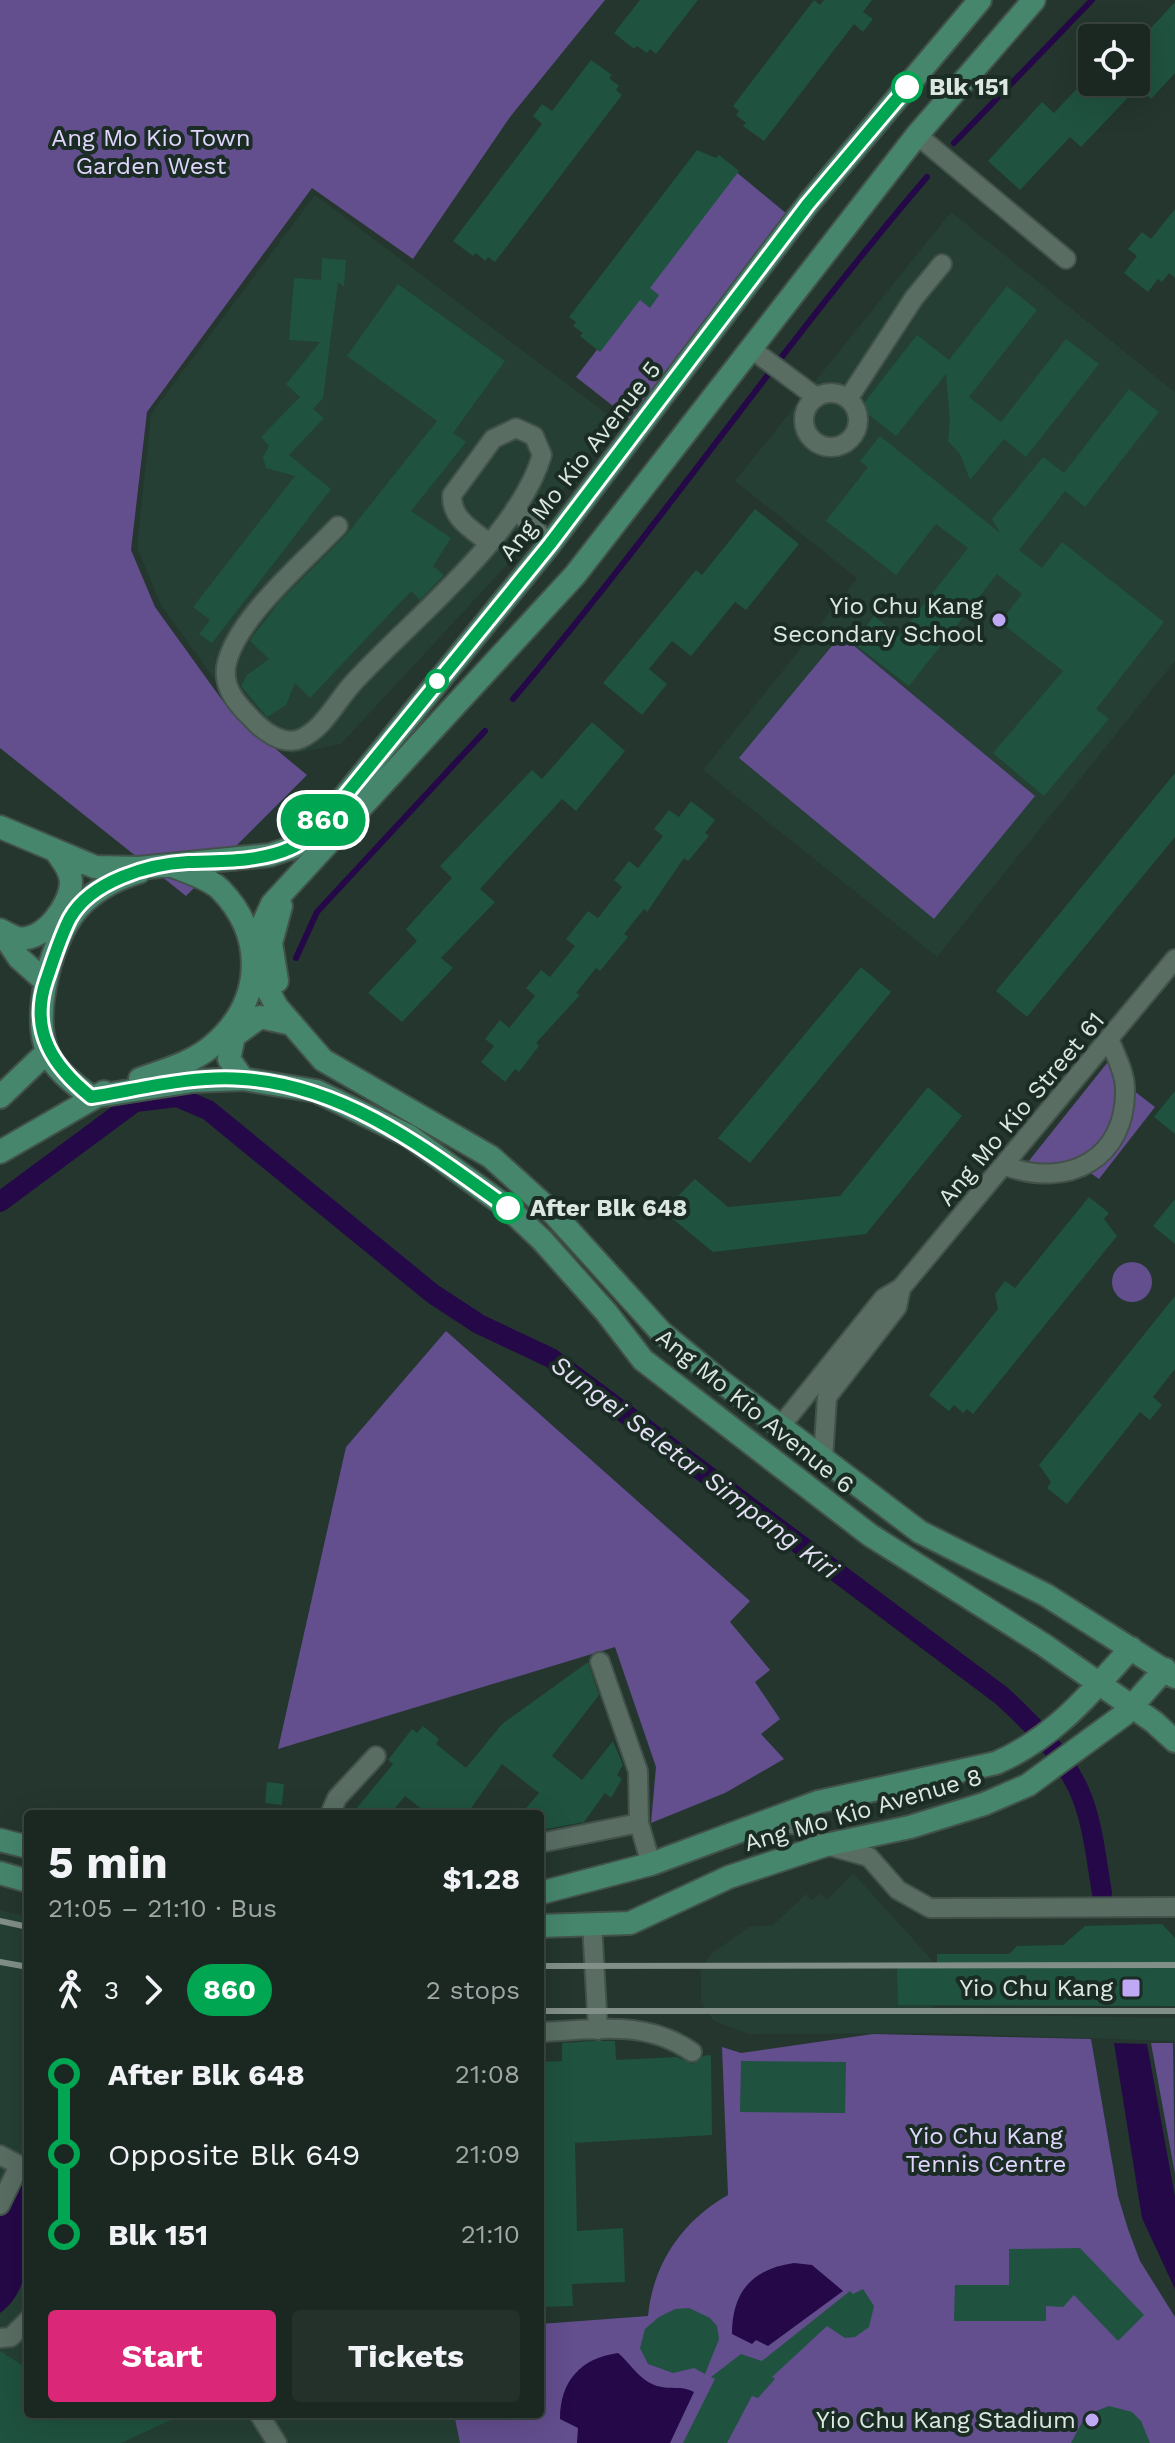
<!DOCTYPE html>
<meta charset="utf-8">
<style>
:root{--surface:#1b2822;--page:#24302a;--text:#f1f3f6;--muted:#a0a6a5;--line:#394440;--accent:#db2777}
body{margin:0;font-family:"Work Sans",sans-serif;background:var(--page);color:var(--text);height:100vh;display:flex;flex-direction:column;font-size:30px;white-space:nowrap}
*{box-sizing:border-box;margin:0}
p{font-size:26px;color:var(--muted)}
.icon{flex:none;width:44px;height:44px;fill:none;stroke:currentColor;stroke-width:2;stroke-linecap:round;stroke-linejoin:round}
.map{position:relative;flex:1;overflow:hidden}
.panel{position:absolute;left:24px;top:1810px;width:520px;height:608px;display:flex;flex-direction:column;background:var(--surface);border-radius:8px;box-shadow:0 8px 32px #0002,0 0 0 2px var(--line)}
.panel>*{flex:none}
.badge{padding:0 16px;border-radius:26px;font-size:28px;line-height:52px}
.buttons{position:absolute;left:1078px;top:24px;display:grid;gap:16px}
.buttons a{display:grid;place-items:center;width:72px;height:72px;border-radius:8px;background:var(--surface);box-shadow:0 8px 32px #0002,0 0 0 2px var(--line);font-size:40px}
.map>.badge{position:absolute;translate:-50% -50%;box-shadow:0 0 0 4px #fff}
.legs{display:flex;align-items:center;gap:12px;height:88px;padding:0 24px;font-size:26px}
.legs p{margin-inline-start:auto}
.summary{display:flex;align-items:center;justify-content:space-between;height:136px;padding:0 24px}
h1{font-size:44px;font-weight:700;line-height:60px}
.cta{display:flex;gap:16px;margin-top:auto;padding:16px 24px}
.cta a{flex:1;height:92px;border-radius:8px;background:var(--accent);color:#fff;font-size:32px;font-weight:700;line-height:92px;text-align:center}
.cta a+a{background:var(--page);color:var(--text)}
ul{padding:0 24px;list-style:none}
li{display:flex;align-items:center;gap:28px;height:80px;font-size:30px}
li i{display:grid;place-items:center;width:12px;height:100%;margin:0 10px;background:currentColor}
li i::after{content:'';width:20px;height:20px;margin:-10px;border:6px solid;border-radius:50%;background:var(--surface)}
li p{margin-inline-start:auto}
li:first-child i{background:linear-gradient(#0000 50%,currentColor 0)}
li:last-child i{background:linear-gradient(currentColor 50%,#0000 0)}
.map>svg:first-child{display:block}
.built{fill:#253f34}
.green{fill:#634e8e}
.water{fill:#250847}
.lines{fill:none;stroke-linecap:round;stroke-linejoin:round}
.stream{stroke:#250847;stroke-width:6}
.canal{stroke:#250847;stroke-width:20}
.building{fill:#1f523f}
.minor-casing{stroke:#42524b;stroke-width:22}
.major-casing{stroke:#42524b;stroke-width:26}
.minor{stroke:#596d63;stroke-width:18}
.major{stroke:#46866d;stroke-width:22}
.rail{stroke:#818f88;stroke-width:6}
.line-1-casing{stroke:#fff;stroke-width:18}
.line-1{stroke:#00a651;stroke-width:12}
.stop-1-dot{fill:#fff;stroke:#00a651;stroke-width:4}
.poi-dot{fill:#bfa9f4;stroke:#1a2c24;stroke-width:3}
.labels{text-anchor:middle;dominant-baseline:central;stroke-width:8;stroke-linejoin:round;paint-order:stroke}
.stop-label{font-size:24px;font-weight:bold;fill:#dce7e1;stroke:#1a2c24;text-anchor:start}
.park-label{font-size:24px;fill:#e0d5fd;stroke:#1a2c24}
.street-label{font-size:24px;fill:#dce7e1;stroke:#1a2c24}
.poi-label{font-size:24px;fill:#dce7e1;stroke:#1a2c24;text-anchor:end}
.water-label{font-size:26px;font-style:italic;fill:#e3def2;stroke:#1a2c24}
</style>
<div class="map">
<svg width="1175" height="2443" viewBox="0 0 1175 2443">
<rect width="100%" height="100%" fill="#24362e"/>
<path class="built" d="M315 195 614 419 517 554 341 744 292 754 234 706 161 605 137 548 151 414Z
M951 212 1175 392V661L937 957 703 770 857 578 735 481Z
M853 1873 932 1960 933 2014 1175 2018V2041L933 2033 749 2034 714 2021 701 2003V1968L711 1954 749 1927 773 1925 806 1894 812 1900 819 1894 827 1900Z
M0 1910 28 1917V2414H454L460 2443H0Z"/>
<path class="green" d="M0 0H605L510 117 413 259 312 188 147 412 131 550 155 607 230 711 307 775 186 896 0 748Z
M735 171 787 214 631 420 576 377Z
M841 635 1035 796 934 919 739 758Z
M1115 1053 1125 1084 1155 1107 1099 1179 1082 1167 1020 1172Z
M1112 1282a20 20 0 1 1 40 0a20 20 0 1 1-40 0Z
M446 1331 750 1601 730 1622 770 1670 755 1682 780 1719 761 1734 784 1759 725 1793 651 1823 656 1767 615 1647 278 1749 346 1447Z
M873 2034 1091 2039 1118 2196 1128 2229 1140 2261 1175 2317V2443H460L454 2414H540V2324L648 2316C653 2264 682 2221 728 2195L722 2047 741 2053Z
M1151 2043H1173L1175 2174Z"/>
<path class="water" d="M1114 2043 1147 2044 1175 2197V2289L1142 2218Z
M22 2180H28C28 2222 39 2285 0 2313V2202Z
M794 2263 812 2265 843 2291 768 2346 756 2340 752 2344 732 2334C732 2292 752 2269 794 2263Z
M618 2353C632 2365 639 2380 657 2386 670 2390 682 2385 694 2392L670 2443H577L578 2428 560 2419C560 2381 581 2358 618 2353Z"/>
<g class="lines">
<path class="stream" d="M954 143 1092 0
M513 699C657 530 782 346 927 177
M296 958 317 912 485 731
M263 1150 268 1162"/>
<path class="canal" d="M0 1202 135 1102 177 1097 208 1110 433 1294 479 1324 551 1358 1002 1696C1031 1723 1061 1752 1078 1788 1093 1820 1096 1859 1102 1893"/>
</g>
<path class="building" d="M640 0H698L656 54 650 49 647 53 637 46 634 49 614 33Z
M814 0 820 5 824 0H872L863 12 873 19 863 32 854 24 764 141 743 126 746 123 736 115 739 111 733 106Z
M1175 2V73L1151 99 1138 87 1081 147 1070 137 1020 190 988 161 1042 102 1054 113 1083 82H1136V44Z
M591 60 612 75 609 78 619 86 616 90 622 95 495 262 488 257 485 261 476 253 473 256 453 241 542 124 533 116 542 104 552 111Z
M697 150 716 158 719 155 739 171 650 288 659 295 650 308 640 300 600 352 580 336 583 333 573 326 576 322 569 317Z
M1175 209V278L1169 273 1162 282 1158 279 1148 292 1124 273 1137 256 1128 249 1142 232 1151 239Z
M322 258 346 260 344 287 338 282 323 398 313 409 324 418 289 455 331 489 212 643 199 634 210 620 193 607 295 476 266 468 263 457 269 446 261 437 300 397 286 384 320 342 289 340 294 278 321 280Z
M398 284 505 361 453 433 466 442 411 511 451 538 433 566 444 575 420 600 411 591 310 698 295 683 286 705 267 717 241 686 247 675 269 659 250 641 252 637 281 600 347 534 437 421 347 356Z
M1007 286 1037 310 969 397 1001 422 1066 339 1099 364 1026 457 1004 439 970 480 960 454 948 441 950 420 946 374 896 436 860 408 917 335 949 360Z
M1129 389 1159 412 1085 507 1065 491 1019 550 1042 568 1062 542 1164 622 1096 709 1109 719 1044 796 993 753 1063 671 1000 622 1022 594 997 574 909 686 853 643 874 616 899 636 968 548 936 524 896 575 826 521 868 467 860 461 880 436 1000 533 992 519 1043 457 1064 473Z
M755 509 799 544 746 610 735 602 691 656 672 641 649 669 667 684 642 715 603 683 696 570 702 575Z
M592 722 625 751 576 811 562 799 480 889 495 902 441 958 453 968 402 1022 368 993 417 941 406 929 452 878 440 866 532 770 542 779Z
M1175 773V837L1027 1017 996 991Z
M691 801 715 820 705 833 709 836 688 861 684 858 647 912 644 909 624 934 628 937 600 971 596 968 576 993 580 995 536 1043 539 1046 519 1072 515 1069 505 1082 481 1062 494 1046 485 1039 500 1020 509 1028 535 996 526 988 541 970 550 977 575 946 566 939 588 911 598 918 622 887 614 880 629 861 638 868 663 836 654 829 669 810 679 817Z
M861 967 891 992 750 1163 718 1138Z
M928 1087 962 1116 866 1234 713 1252 663 1211 695 1179 728 1207 840 1196Z
M1175 1091V1134L1154 1117Z
M1089 1197 1109 1213 1104 1219 1117 1236 973 1414 967 1409 963 1413 954 1405 949 1411 929 1395 998 1309 995 1294 1005 1281 1015 1288Z
M1175 1199V1244L1153 1226Z
M1175 1296V1369L1153 1397 1162 1405 1150 1420 1140 1412 1067 1504 1047 1488 1051 1482 1039 1465Z
M588 1662 599 1695 552 1756 582 1780 613 1741 623 1765 617 1775 622 1779 611 1798 605 1793 584 1822 547 1829 540 1823V1814H521L539 1793 502 1764 467 1814H428L405 1796 390 1814H352L393 1764 388 1760 412 1729 417 1733 423 1726 439 1739 436 1744 466 1768 502 1724Z
M267 1782 284 1784 282 1805 265 1803Z
M1162 1924 1175 1938V2006L898 2005 897 1967H937V1954H1009L1017 1946 1063 1945 1085 1926Z
M594 2041H615L616 2060 677 2057 693 2064 703 2056 711 2055 712 2135 575 2143 577 2231 623 2228 625 2282 572 2284 573 2306 540 2307V2062L562 2061V2043Z
M741 2061 846 2062 845 2113 740 2112Z
M1080 2248 1144 2315 1118 2341 1074 2295 1063 2307 1046 2306V2321H954L955 2285H1009V2249Z
M863 2289 874 2306 869 2327 855 2337 845 2338 827 2326 772 2377 775 2379 758 2398 752 2396 727 2443H683L715 2379 711 2377 741 2354 762 2361 850 2291 853 2294Z
M689 2308 710 2318 717 2326 719 2339 705 2374 694 2368 673 2373 648 2364 640 2348 645 2329 659 2317 675 2309Z
M0 2351 28 2369V2414H184L121 2443H0Z
M1109 2406 1132 2412 1141 2421 1150 2443H1071L1086 2415Z"/>
<g class="lines">
<g class="minor-casing">
<path id="minor" d="M917 135 1066 259
M750 348 816 397
M804 420a27 27 0 1 1 54 0a27 27 0 1 1-54 0Z
M848 399 914 298 942 264
M515 509 550 544
M338 526C305 561 234 620 226 667 223 689 238 705 252 719 263 731 283 746 300 739 324 729 337 700 354 682 412 619 518 537 542 455L534 436 516 428 493 439 452 495C451 518 471 529 488 542
M1006 1166C1068 1189 1127 1159 1125 1088 1125 1073 1115 1054 1110 1041
M780 1427 884 1298 901 1288 1175 959
M823 1460 827 1397 897 1307 901 1288
M600 1662 638 1771 639 1823 651 1864
M330 1814 337 1798 376 1756
M771 1821 806 1826 826 1845 869 1857 898 1890 930 1908 1175 1907
M540 1843 639 1823
M592 1924 598 2030
M540 2032C595 2030 645 2019 692 2052
M0 2155 28 2170
M0 2205 19 2166
M0 2338 11 2337 28 2320
M259 2414 277 2443"/>
</g>
<g class="major-casing">
<path id="major" d="M0 827 95 867 139 868 270 855 294 847 332 812 550 544 808 204 980 0
M0 930C5 932 12 937 18 938 43 943 71 905 71 882 71 871 63 861 57 853
M0 930 19 958 46 982
M253 946 272 904 575 575 917 135 1034 0
M253 946 263 981 277 1007 323 1060 491 1157 554 1214 661 1332 718 1379 920 1532 1046 1595 1175 1677
M277 981 271 943 281 906
M140 1079C165 1070 192 1063 212 1046 264 1002 266 936 220 889 208 878 190 873 175 867
M243 1079 229 1059 234 1036 260 1017 292 1024
M0 1097 47 1052
M91 1097 193 1081 243 1079 316 1091 409 1136 508 1208 542 1240 606 1312 643 1360 870 1535 1044 1645 1154 1722 1175 1741
M91 1097C76 1085 56 1071 48 1053 32 1017 50 946 72 916 87 894 114 879 139 872
M0 1152 104 1092
M0 1840 28 1847
M0 1873 28 1881
M540 1893 651 1864 818 1802 996 1763C1054 1738 1090 1694 1131 1648
M540 1926 630 1923 729 1877 826 1845 910 1827 984 1804 1028 1785 1125 1714 1165 1669"/>
</g>
<use href="#minor" class="minor"/>
<use href="#major" class="major"/>
<path class="rail" d="M0 1921 28 1927
M0 1962 28 1967
M540 1966 1175 1965
M540 2011H1175"/>
</g>
<g class="lines">
<g class="line-1-casing">
<path id="line-1" d="M508 1208C427 1150 346 1086 243 1079 193 1075 141 1089 91 1097 54 1067 29 1032 46 981 53 961 60 937 70 918 91 881 149 864 188 862 222 861 260 862 291 848 306 842 320 823 332 812L550 544 808 204 907 87"/>
</g>
<use href="#line-1" class="line-1"/>
</g>
<g class="stop-1-dot">
<circle cx="907" cy="87" r="14"/>
<circle cx="437" cy="681" r="10"/>
<circle cx="508" cy="1208" r="14"/>
</g>
<g class="poi-dot">
<circle cx="999" cy="620" r="8"/>
<rect x="1121" y="1978" width="20" height="20" rx="4"/>
<circle cx="1092" cy="2420" r="8"/>
</g>
<g class="labels">
<g class="stop-label">
<text x="929" y="87">Blk 151</text>
<text x="530" y="1208">After Blk 648</text>
</g>
<g class="park-label">
<text x="151" y="138">Ang Mo Kio Town<tspan x="151" dy="28">Garden West</tspan></text>
<text x="986" y="2136">Yio Chu Kang<tspan x="986" dy="28">Tennis Centre</tspan></text>
</g>
<g class="street-label">
<text transform="translate(580 461) rotate(-52)">Ang Mo Kio Avenue 5</text>
<text transform="translate(1021 1109) rotate(-50)">Ang Mo Kio Street 61</text>
<text transform="translate(755 1411) rotate(39)">Ang Mo Kio Avenue 6</text>
<text transform="translate(863 1810) rotate(-16)">Ang Mo Kio Avenue 8</text>
</g>
<g class="poi-label">
<text x="983" y="606">Yio Chu Kang<tspan x="983" dy="28">Secondary School</tspan></text>
<text x="1113" y="1988">Yio Chu Kang</text>
<text x="1076" y="2420">Yio Chu Kang Stadium</text>
</g>
<g class="water-label">
<text transform="translate(695 1467) rotate(37)">Sungei Seletar Simpang Kiri</text>
</g>
</g>
</svg>
<div class="buttons">
<a><svg class="icon" aria-label="locate" viewBox="0 0 24 24"><circle cx="12" cy="12" r="6"/><path d="M12 2v4M12 18v4M2 12h4M18 12h4"/></svg></a>
</div>
<b class="badge" style="left:323px;top:820px;background:#00a651;color:#fff">860</b>
<section class="panel">
<div class="summary"><div><h1>5 min</h1><p>21:05 – 21:10 · Bus</p></div><b>$1.28</b></div>
<div class="legs"><svg class="icon" aria-label="walk" viewBox="0 0 24 24"><circle cx="13" cy="4" r="2"/><path d="M13 8l-2 6 4 7M11 14l-3 7M7 12l3-4h3l4 4"/></svg>3<svg class="icon" aria-label="forward" viewBox="0 0 24 24"><path d="M9 5l7 7-7 7"/></svg><b class="badge" style="background:#00a651;color:#fff">860</b><p>2 stops</p></div>
<ul>
<li><i style="color:#00a651"></i><b>After Blk 648</b><p>21:08</p></li>
<li><i style="color:#00a651"></i><span>Opposite Blk 649</span><p>21:09</p></li>
<li><i style="color:#00a651"></i><b>Blk 151</b><p>21:10</p></li>
</ul>
<div class="cta"><a>Start</a><a>Tickets</a></div>
</section>
</div>
